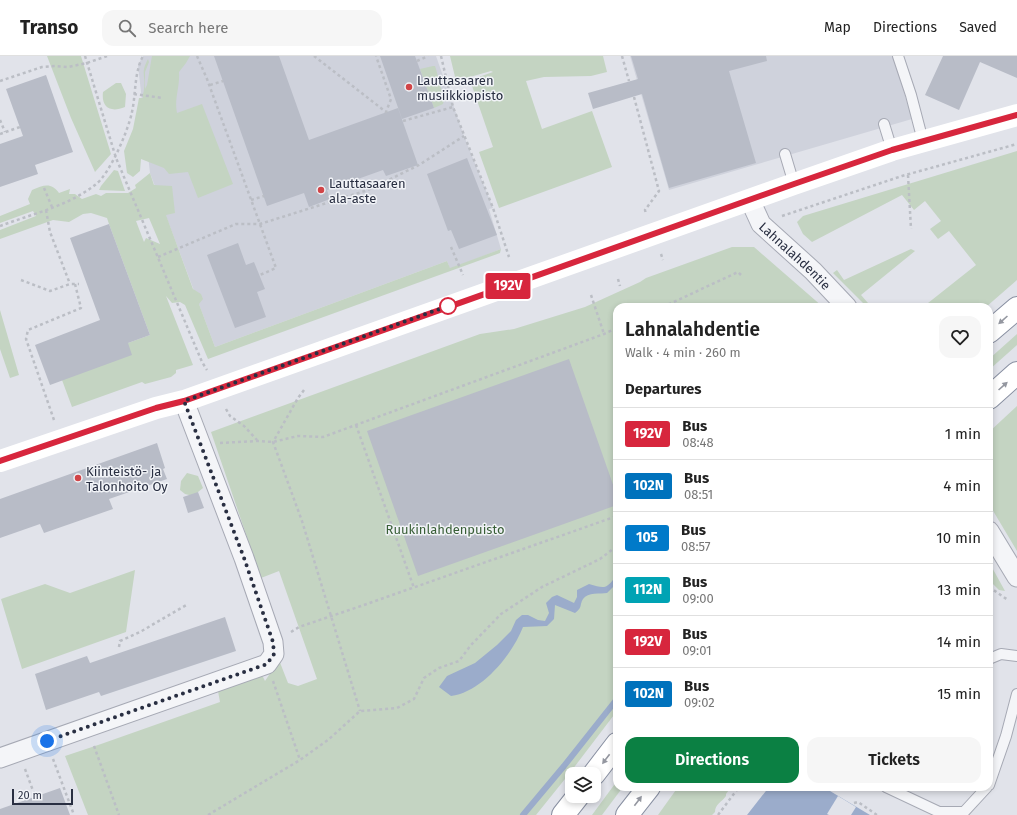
<!DOCTYPE html>
<meta charset="utf-8">
<style>
:root{--surface:#fff;--page:#f6f6f6;--text:#222;--muted:#767676;--line:#e0e0e0;--accent:#0b8043}
body{margin:0;font-family:"Fira Sans",sans-serif;background:var(--page);color:var(--text);height:100vh;display:flex;flex-direction:column;font-size:15px;white-space:nowrap}
*{box-sizing:border-box;margin:0}
p{font-size:13px;color:var(--muted)}
.icon{flex:none;width:22px;height:22px;fill:none;stroke:currentColor;stroke-width:2;stroke-linecap:round;stroke-linejoin:round}
.map{position:relative;flex:1;overflow:hidden}
.sheet{position:absolute;left:613px;top:247px;width:380px;height:488px;display:flex;flex-direction:column;background:var(--surface);border-radius:12px;box-shadow:0 2px 6px #0003}
.sheet>*{flex:none}
.badge{padding:0 8px;border-radius:3px;font-size:14px;line-height:26px}
.fabs{position:absolute;left:565px;top:711px;display:grid;gap:8px}
.fabs a{display:grid;place-items:center;width:36px;height:36px;border-radius:8px;background:var(--surface);box-shadow:0 2px 6px #0003;font-size:20px}
.scale{position:absolute;left:12px;bottom:10px;width:61px;box-sizing:border-box;padding-left:4px;border:2px solid #292f42;border-top:0;font-size:11px;line-height:14px;white-space:nowrap;color:#292f42;-webkit-text-stroke:3px #f1f3f7;paint-order:stroke}
.you{position:absolute;width:20px;height:20px;margin:-10px;border:3px solid #fff;border-radius:50%;background:#1a73e8;box-shadow:0 0 0 6px #1a73e833}
.map>.badge{position:absolute;translate:-50% -50%;box-shadow:0 0 0 2px #fff}
h2{padding:0 12px;font-size:15px;line-height:36px}
.round{display:grid;place-items:center;flex:none;width:42px;height:42px;border-radius:12px;background:var(--page)}
.headline{display:flex;align-items:center;justify-content:space-between;height:68px;padding:0 12px}
h1{font-size:19px;font-weight:600;line-height:30px}
.action{display:flex;gap:8px;margin-top:auto;padding:8px 12px}
.action a{flex:1;height:46px;border-radius:12px;background:var(--accent);color:#fff;font-size:16px;font-weight:600;line-height:46px;text-align:center}
.action a+a{background:var(--page);color:var(--text)}
ul{padding:0;list-style:none}
li{display:flex;align-items:center;gap:12px;height:52px;padding:0 12px;border-top:1px solid var(--line)}
li div{flex:1}
li b{display:block;font-size:15px}
li em{font-style:normal}
li .badge{min-width:44px;font-weight:700;text-align:center}
header{display:flex;align-items:center;gap:24px;box-sizing:border-box;height:56px;padding:0 20px;background:var(--surface);border-bottom:1px solid var(--line)}
header strong{font-size:19px}
nav{display:flex;gap:22px;margin-inline-start:auto;font-size:14px}
.search{width:280px;height:36px;background:var(--page);display:flex;align-items:center;gap:10px;box-sizing:border-box;padding:0 14px;border-radius:12px;color:var(--muted);font-size:15px}
.map>svg:first-child{display:block}
.built{fill:#cfd2dc}
.green{fill:#c4d4c2;fill-rule:evenodd}
.water{fill:#9baccb}
.pier{fill:#e1e3ea}
.lines{fill:none;stroke-linecap:round;stroke-linejoin:round}
.stream{stroke:#9baccb;stroke-width:6}
.building{fill:#b8bcc7}
.lane-casing{stroke:#a6a9b4;stroke-width:12}
.street-casing{stroke:#a6a9b4;stroke-width:21}
.highway-casing{stroke:#888fa1;stroke-width:24}
.path{stroke:#bbbec5;stroke-width:2.5;stroke-dasharray:3 3;stroke-linecap:butt}
.lane{stroke:#f4f5f8;stroke-width:10}
.street{stroke:#f4f5f8;stroke-width:19}
.secondary{stroke:#fff;stroke-width:22}
.highway{stroke:#fff;stroke-width:22}
.oneway{fill:#9497a0}
.line-casing{stroke:#fff;stroke-width:9}
.line{stroke:#d7263d;stroke-width:6}
.walk{stroke:#292f42;stroke-width:4;stroke-dasharray:0 7.2}
.poi-dot{fill:#d14447;stroke:#f1f3f7;stroke-width:1.5}
.stop-dot{fill:#fff;stroke:#d7263d;stroke-width:2}
.labels{text-anchor:middle;dominant-baseline:central;stroke-width:3;stroke-linejoin:round;paint-order:stroke}
.poi-label{font-size:13px;fill:#292f42;stroke:#f1f3f7;text-anchor:start}
.street-label{font-size:13px;fill:#292f42;stroke:#f1f3f7}
.park-label{font-size:13px;fill:#385e36;stroke:#f1f3f7}
</style>
<header>
<strong>Transo</strong>
<div class="search"><svg class="icon" aria-label="search" viewBox="0 0 24 24"><circle cx="10" cy="10" r="6"/><path d="M15 15l6 6"/></svg>Search here</div>
<nav><a>Map</a><a>Directions</a><a>Saved</a></nav>
</header>
<div class="map">
<svg width="1017" height="759" viewBox="0 0 1017 759">
<rect width="100%" height="100%" fill="#e1e3ea"/>
<path class="built" d="M143 0H436L464 80 493 152 489 153 501 193 450 213 447 205 215 291 150 117 138 9Z
M630 0H893L912 63 669 134Z"/>
<path class="green" d="M47 0H81L111 98 95 116 71 62Z
M152 0H190L186 7 179 16C180 32 174 42 177 57L202 48 233 128 198 142 188 116 169 118 164 112 141 103 140 115 133 121 127 117 124 95 133 73 139 42H143C142 38 144 37 144 33 146 18 140 18 148 3L149 6 145 16V33L147 29Z
M450 0H603L607 16 591 20 544 21 526 25 542 73 592 55 612 111 499 152 479 96 493 91 470 24 493 16 491 15 456 25Z
M433 10H435L436 13 444 44 443 48 434 52 420 13Z
M116 27H121L126 38 125 51C111 57 101 52 103 36Z
M1017 95V224L986 251H923L976 209 949 175 938 183 930 173 941 165 925 145 914 154 902 139 812 186 803 178 797 166 803 160Z
M114 114 118 115 125 135 99 134 101 130Z
M150 117 154 129 172 130 175 157 166 159 193 233 201 238 203 243 199 248 215 291 447 205 450 212 501 193 500 197 208 303 185 249 180 246 172 247 166 240 193 309 176 314V317L171 321 145 328 142 326 72 351 62 324 128 287 150 279 109 168 107 162 91 157 83 158 69 166 53 164 0 183V174L36 160 33 155 0 167V160L30 148 28 143 32 134C44 129 51 126 59 137L70 133 69 138H75L82 143 96 138 101 140 106 137H128L136 132 135 129ZM149 162 160 188 146 182 144 186 136 165Z
M732 191H754L823 251H617V655L569 718 536 759H88L65 700 101 688 220 646 218 635 251 617 263 621 265 625 279 604 288 627 298 630 317 623 279 515 261 522 211 376 480 278 514 273 585 251 640 226 646 222Z
M911 193 915 195 861 239 868 247 865 249 833 217 837 214 844 224Z
M0 254 19 319 10 322 0 293Z
M1017 278V289L989 314V303Z
M1017 350V495L989 448V376Z
M187 417 198 420 203 432 193 440 185 438 180 434 181 425Z
M989 506 1005 535 999 534 989 524Z
M135 514 126 576 22 613 1 543 45 528 70 537Z
M617 725V731H623L602 759H592Z
M678 731H731L726 738V740C722 746 715 748 715 756L712 759H658Z"/>
<path class="water" d="M617 519V527L607 537C600 538 588 536 583 543 579 550 583 551 575 557L555 549 554 563 547 570 523 571C512 599 482 636 451 640L439 631 447 620 475 607 497 589 511 575 516 564 522 559H528L538 564 545 565 549 557 546 547 552 541 557 539 574 547 577 541V534L589 528C606 533 606 533 617 519Z
M769 731H817L830 735 870 759H747Z"/>
<path class="pier" d="M838 740 856 751 851 759H829L827 758Z"/>
<g class="lines">
<path class="stream" d="M523 759 564 710 617 643"/>
</g>
<path class="building" d="M214 0H279L309 84 398 52 418 109 386 120 383 114 327 134 330 143 309 151 304 137 267 150Z
M380 0H415L434 52 402 63Z
M631 0H766L767 5 729 15 756 107 669 132 642 38 593 53 588 37 638 23Z
M943 0H1017V22L980 6 959 54 925 39Z
M46 19 73 96 35 109 38 118 0 131V88L23 80 6 33Z
M467 102 497 179 459 193 451 174 448 175 427 118Z
M109 168 150 279 128 287 132 299 50 329 35 289 100 264 70 182Z
M238 187 246 209 254 206 265 233 257 236 266 261 235 272 207 199Z
M569 303 617 440V449L418 520 367 375Z
M157 387 165 412 163 413 167 423 109 443 113 453 44 477 40 468 0 482V443Z
M198 436 204 452 188 457 183 441Z
M225 561 236 595 101 640 99 636 46 654 35 618 87 600 90 607Z
M60 732 70 759H0V753Z"/>
<g class="lines">
<g class="lane-casing">
<path id="lane" d="M898 0 911 39 923 85
M884 68 892 94
M785 98 794 128
M989 603 1001 598 1017 600
M989 729 1006 680 1017 638
M886 731 939 756H964L987 731"/>
</g>
<g class="street-casing">
<g id="street">
<path id="s1" d="M750 144 761 168 813 215 847 251"/>
<path d="M989 475 1017 521"/>
<path d="M0 702 267 608 274 598 273 586 244 502 184 345"/>
</g>
</g>
<g class="highway-casing">
<path id="highway" d="M989 276 1017 252
M989 342 1017 317
M594 718 617 688
M563 759 578 740
M627 759 649 731"/>
</g>
<path class="path" d="M85 0 116 102 202 306 207 314
M197 0 207 23 276 212 260 219
M314 0 386 56 391 43 376 0
M441 0 453 51 493 152 509 201
M622 0 629 25
M417 5 428 0
M0 25 42 11 56 10 68 11 87 7 107 0
M210 29 223 25
M134 38 163 42
M634 41 659 135 645 154 646 158
M0 64 5 76
M403 65 453 51
M0 78 20 71
M908 119 911 173
M44 132 52 151
M251 144 264 140
M46 154 50 176 70 228
M782 160 902 120 1017 88
M0 170C32 158 68 150 95 129 110 118 128 75 132 56 136 38 134 17 143 0
M451 191 463 219
M661 198 663 204
M158 201 236 168H260L368 134 419 109 464 80
M618 223 620 230
M21 224 50 235 70 228H79
M591 239 604 278
M663 251 738 216 743 221
M304 334 298 342 273 386 302 465 360 655
M226 353 230 360 244 370 257 384
M54 364 26 283 28 274 81 252 75 228
M356 369 414 532
M220 387 257 385 273 386 298 380 323 381 604 278 617 272
M989 531 1008 544
M291 576 299 571 361 550 617 460
M119 591 120 585 140 576 188 548
M273 625 300 704
M94 690 119 759
M53 703 74 759
M25 713 35 740
M854 747 858 746 877 759
M208 759 300 704 328 684 360 655 397 652 414 643 424 622 439 612 459 605 471 589 501 558 542 531 600 503 617 490
M718 759 739 731"/>
<use href="#lane" class="lane"/>
<use href="#street" class="street"/>
<path class="secondary" d="M0 405 156 352 184 345 794 128 892 94 1017 59"/>
<use href="#highway" class="highway"/>
</g>
<defs><path id="oneway-solid" d="M-6-.8H1V-3.2L6.5 0L1 3.2V.8H-6Z"/></defs>
<g class="oneway">
<use href="#oneway-solid" transform="translate(1003 264) rotate(138)"/>
<use href="#oneway-solid" transform="translate(1003 330) rotate(-42)"/>
<use href="#oneway-solid" transform="translate(606 703) rotate(127)"/>
<use href="#oneway-solid" transform="translate(638 745) rotate(-53)"/>
</g>
<g class="lines">
<g class="line-casing">
<path id="line" d="M0 405 156 352 184 345 794 128 892 94 1017 59"/>
</g>
<use href="#line" class="line"/>
<path class="walk" d="M47 685 267 608 274 598 273 586 244 502 184 345 448 250"/>
</g>
<g class="poi-dot">
<circle cx="409" cy="31" r="4"/>
<circle cx="321" cy="134" r="4"/>
<circle cx="78" cy="422" r="4"/>
</g>
<circle class="stop-dot" cx="448" cy="250" r="8"/>
<g class="labels">
<g class="poi-label">
<text x="417" y="24">Lauttasaaren<tspan x="417" dy="15">musiikkiopisto</tspan></text>
<text x="329" y="127">Lauttasaaren<tspan x="329" dy="15">ala-aste</tspan></text>
<text x="86" y="415">Kiinteistö- ja<tspan x="86" dy="15">Talonhoito Oy</tspan></text>
</g>
<g class="street-label">
<text stroke="none"><textPath href="#s1" startOffset="73">Lahnalahdentie</textPath></text>
</g>
<g class="park-label">
<text x="445" y="473">Ruukinlahdenpuisto</text>
</g>
</g>
</svg>
<div class="fabs">
<a><svg class="icon" aria-label="layers" viewBox="0 0 24 24"><path d="M12 4l9 5-9 5-9-5zM3 14l9 5 9-5"/></svg></a>
</div>
<div class="scale">20 m</div>
<div class="you" style="left:47px;top:685px"></div>
<b class="badge" style="left:508px;top:230px;background:#d7263d;color:#fff">192V</b>
<section class="sheet">
<div class="headline"><div><h1>Lahnalahdentie</h1><p>Walk · 4 min · 260 m</p></div><a class="round"><svg class="icon" aria-label="heart" viewBox="0 0 24 24"><path d="M12 20l-8-8c-3-5 5-10 8-4 3-6 11-1 8 4z"/></svg></a></div>
<h2>Departures</h2>
<ul>
<li><span class="badge" style="background:#d7263d;color:#fff">192V</span><div><b>Bus</b><p>08:48</p></div><em>1 min</em></li>
<li><span class="badge" style="background:#0072bc;color:#fff">102N</span><div><b>Bus</b><p>08:51</p></div><em>4 min</em></li>
<li><span class="badge" style="background:#007ac9;color:#fff">105</span><div><b>Bus</b><p>08:57</p></div><em>10 min</em></li>
<li><span class="badge" style="background:#00a3b4;color:#fff">112N</span><div><b>Bus</b><p>09:00</p></div><em>13 min</em></li>
<li><span class="badge" style="background:#d7263d;color:#fff">192V</span><div><b>Bus</b><p>09:01</p></div><em>14 min</em></li>
<li><span class="badge" style="background:#0072bc;color:#fff">102N</span><div><b>Bus</b><p>09:02</p></div><em>15 min</em></li>
</ul>
<div class="action"><a>Directions</a><a>Tickets</a></div>
</section>
</div>
